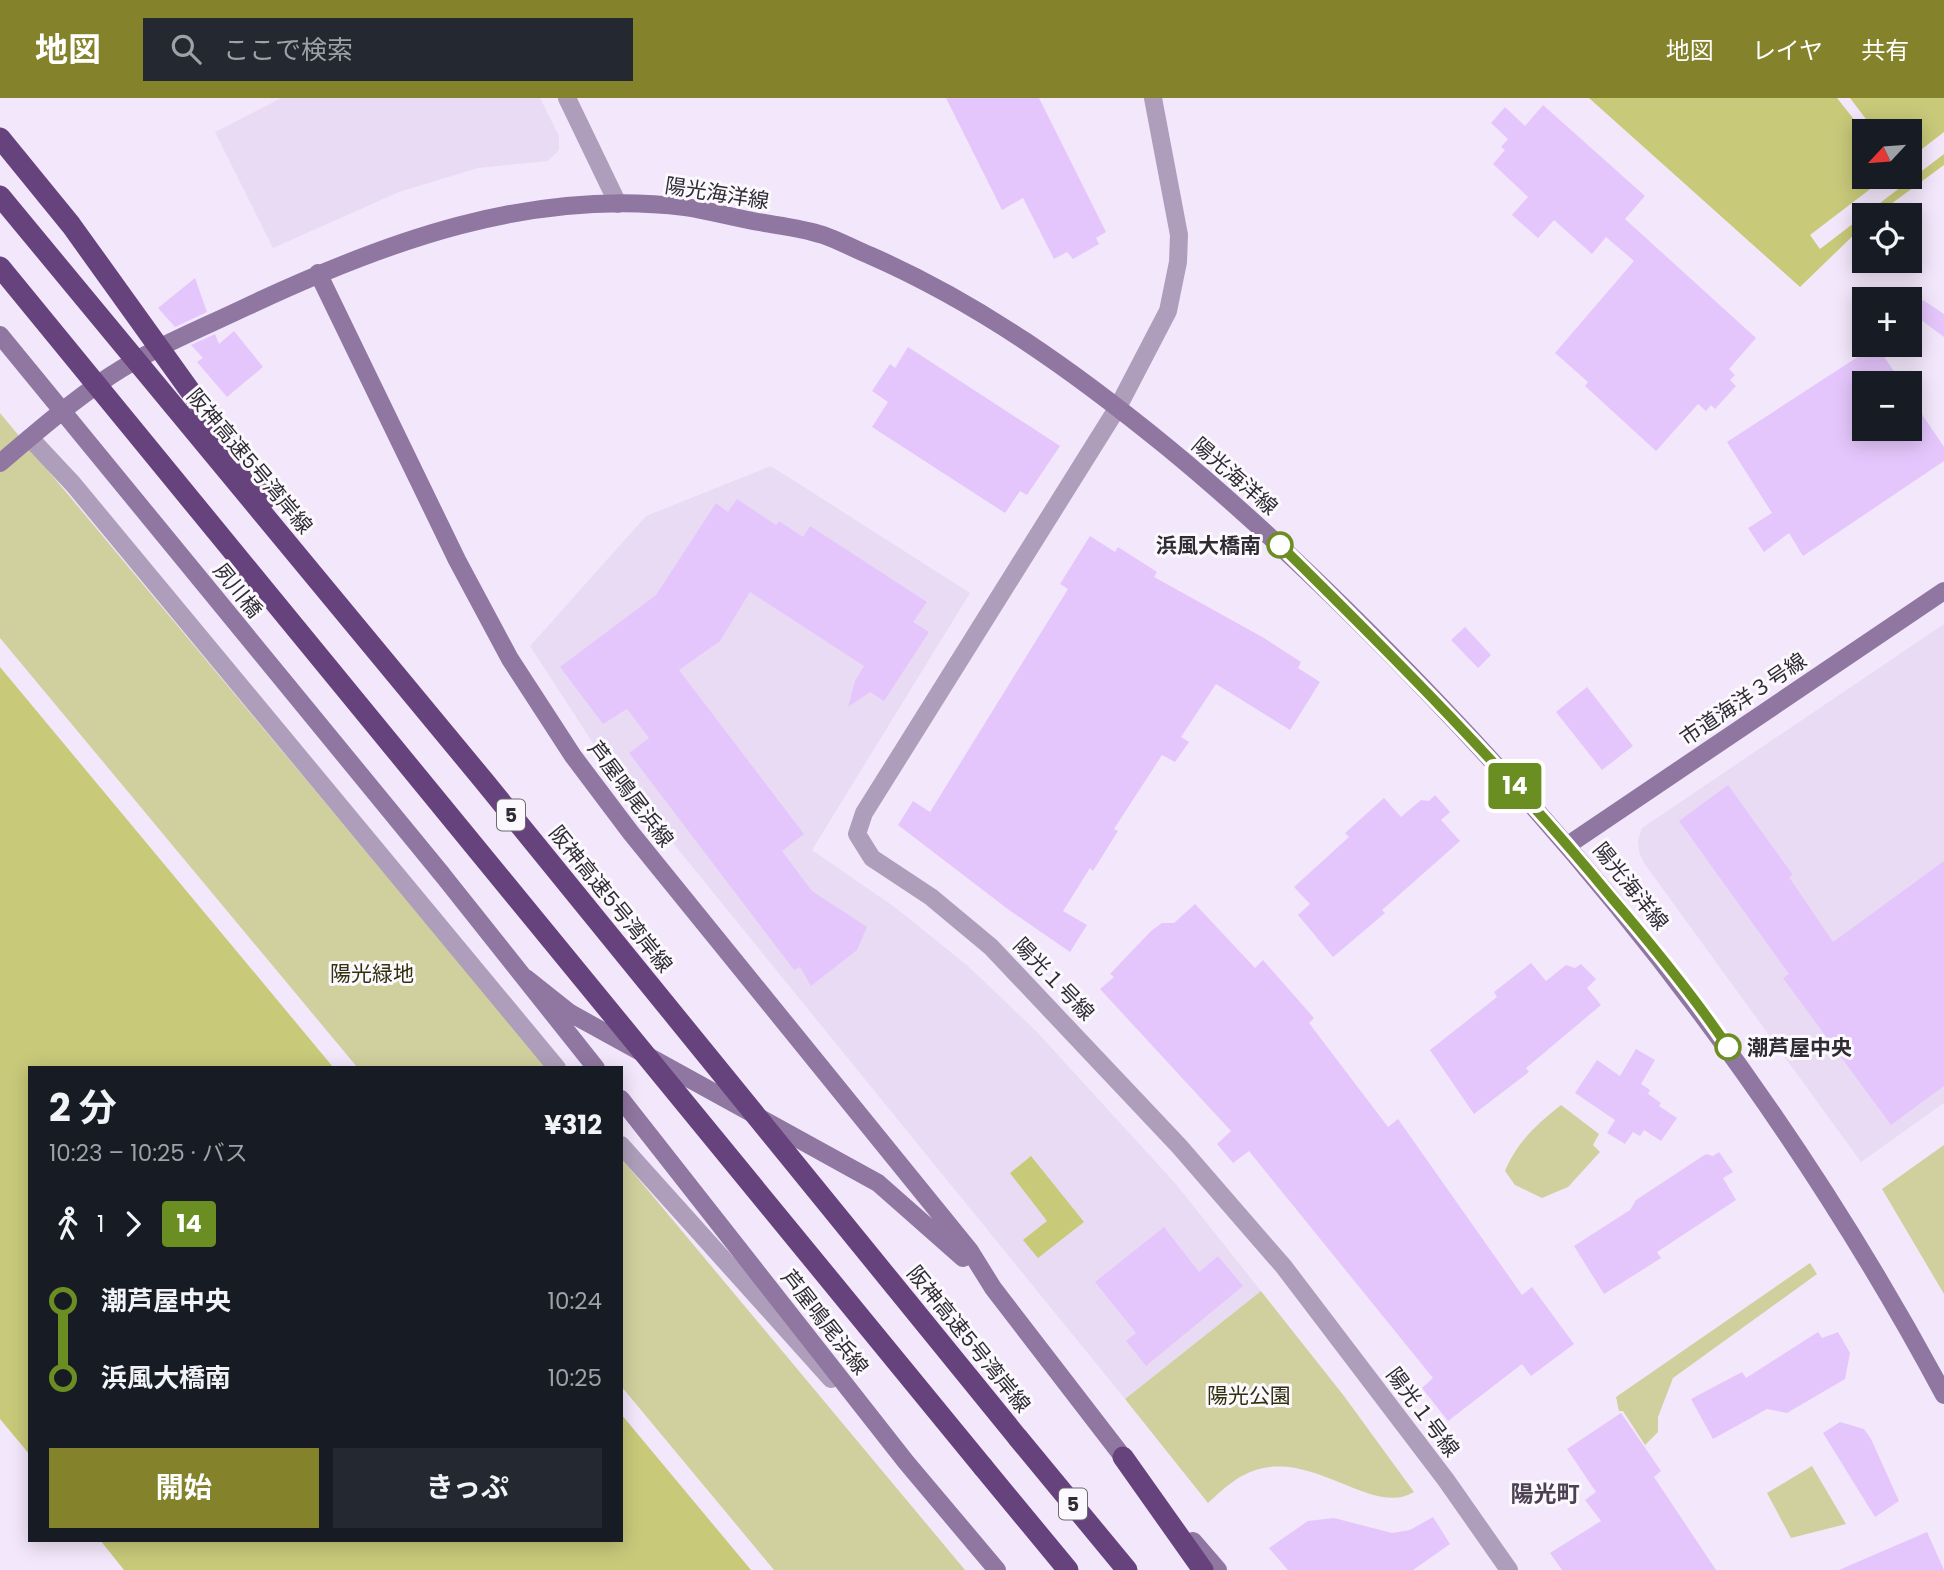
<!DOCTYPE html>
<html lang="ja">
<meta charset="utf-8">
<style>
:root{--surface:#171b24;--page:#242831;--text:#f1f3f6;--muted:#9ea1a6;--accent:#84832b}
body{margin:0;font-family:Poppins,"Noto Sans JP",sans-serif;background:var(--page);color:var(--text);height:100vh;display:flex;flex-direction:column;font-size:26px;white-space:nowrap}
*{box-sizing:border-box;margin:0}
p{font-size:23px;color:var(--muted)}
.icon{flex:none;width:38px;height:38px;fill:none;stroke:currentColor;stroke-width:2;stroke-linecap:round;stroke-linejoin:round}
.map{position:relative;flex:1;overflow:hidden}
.side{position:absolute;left:28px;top:968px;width:595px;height:476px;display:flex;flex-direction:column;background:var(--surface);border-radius:0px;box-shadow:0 4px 18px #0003}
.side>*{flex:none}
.badge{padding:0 14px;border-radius:5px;font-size:24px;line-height:46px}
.needle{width:46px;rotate:244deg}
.buttons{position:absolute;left:1852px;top:21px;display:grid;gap:14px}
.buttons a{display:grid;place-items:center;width:70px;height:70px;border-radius:0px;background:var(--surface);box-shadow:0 4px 18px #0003;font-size:35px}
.map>.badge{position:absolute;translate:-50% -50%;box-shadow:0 0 0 4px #fff}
.legs{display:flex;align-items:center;gap:10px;height:77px;padding:0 21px;font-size:23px}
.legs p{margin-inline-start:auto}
.overview{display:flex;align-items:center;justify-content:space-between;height:119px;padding:0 21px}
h1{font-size:38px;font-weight:700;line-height:52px}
.cta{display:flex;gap:14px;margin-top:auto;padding:14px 21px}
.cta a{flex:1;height:80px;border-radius:0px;background:var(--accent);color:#fff;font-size:28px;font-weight:700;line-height:80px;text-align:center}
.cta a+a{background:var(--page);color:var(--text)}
ul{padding:0 21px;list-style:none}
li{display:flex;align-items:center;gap:24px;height:77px;font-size:26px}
li i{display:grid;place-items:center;width:10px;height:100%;margin:0 9px;background:currentColor}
li i::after{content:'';width:18px;height:18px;margin:-9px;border:5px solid;border-radius:50%;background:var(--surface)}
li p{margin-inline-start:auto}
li:first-child i{background:linear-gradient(#0000 50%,currentColor 0)}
li:last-child i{background:linear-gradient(currentColor 50%,#0000 0)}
header{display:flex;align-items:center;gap:42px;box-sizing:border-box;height:98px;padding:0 35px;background:var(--accent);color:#fff}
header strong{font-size:33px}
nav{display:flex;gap:38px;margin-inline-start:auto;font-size:24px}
.search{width:490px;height:63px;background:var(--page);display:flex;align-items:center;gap:18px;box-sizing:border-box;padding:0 24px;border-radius:0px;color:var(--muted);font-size:26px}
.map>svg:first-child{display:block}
.built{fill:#eadbf5}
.green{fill:#d0d09e}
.water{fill:#c9c97a;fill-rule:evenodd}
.pier{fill:#f3e7fb}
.building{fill:#e5c6fc}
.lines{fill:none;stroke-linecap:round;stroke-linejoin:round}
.street{stroke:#ae9ebb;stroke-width:18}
.secondary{stroke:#9077a1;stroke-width:18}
.highway{stroke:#67437e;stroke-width:21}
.secondary-bridge{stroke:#9077a1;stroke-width:18}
.highway-bridge{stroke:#67437e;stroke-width:21}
.line-1-casing{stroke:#fff;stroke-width:16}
.line-1{stroke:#6b8e23;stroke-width:10}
.stop-1-dot{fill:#fff;stroke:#6b8e23;stroke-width:3.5}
.labels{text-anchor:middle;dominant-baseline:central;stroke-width:6;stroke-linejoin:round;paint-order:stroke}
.shield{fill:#fbf9fd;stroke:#6d6a70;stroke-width:2}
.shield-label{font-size:19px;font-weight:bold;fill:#302c34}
.street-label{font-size:21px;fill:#302c34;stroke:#fbf9fd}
.stop-label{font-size:21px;font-weight:bold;fill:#302c34;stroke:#fbf9fd;text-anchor:end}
.park-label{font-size:21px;fill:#31300d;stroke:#fbf9fd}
.neighbourhood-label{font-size:23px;font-weight:bold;fill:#4b4152;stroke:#fbf9fd}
</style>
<header>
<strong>地図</strong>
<div class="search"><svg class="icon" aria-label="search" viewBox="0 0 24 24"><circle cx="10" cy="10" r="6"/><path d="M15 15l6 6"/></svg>ここで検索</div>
<nav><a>地図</a><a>レイヤ</a><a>共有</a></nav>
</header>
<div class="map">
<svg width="1944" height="1472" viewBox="0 0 1944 1472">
<rect width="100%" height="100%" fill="#f3e7fb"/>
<path class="built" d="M281 0H540L559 38V52L548 63 478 70 399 94 273 150 215 34Z
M771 368 970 495 812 752 896 810 969 869 1036 933 1175 1085 1261 1193 1125 1301 598 653 530 548 646 418Z
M1944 526V1005L1861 1064 1644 765 1639 754 1638 742 1642 730Z"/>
<path class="green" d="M0 315 546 969H357L0 540Z
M1561 1007 1599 1036 1593 1047 1600 1054 1568 1089 1542 1100 1515 1087 1505 1073C1517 1044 1537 1026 1561 1007Z
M1944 1047V1196L1882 1091Z
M621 1060 965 1472H774L621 1288Z
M1810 1165 1817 1176 1673 1280 1658 1319V1334L1645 1347 1623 1313H1619L1616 1299Z
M1261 1193 1344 1298 1414 1394C1370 1421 1306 1342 1242 1378 1229 1385 1218 1396 1208 1405L1125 1301Z
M1812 1368 1846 1426 1791 1440 1767 1395Z"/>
<path class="water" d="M1589 0H1944V67L1876 117H1864V127L1800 189ZM1864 33H1909V79H1864Z
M0 569 333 969 30 970V1357L0 1321Z
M1031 1058 1084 1124 1038 1160 1023 1142 1047 1123 1010 1075Z
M621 1316 751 1472H124L100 1442H621Z"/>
<path class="pier" d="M0 0H131L135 5 0 74Z
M1837 0H1850L1875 33 1864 34Z
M1944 34V56L1820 151 1810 137 1886 79H1909V61Z"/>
<path class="building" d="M946 0H1039L1106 134 1096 140 1099 146 1073 161 1067 154 1054 161 1023 100 1002 112Z
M1543 7 1645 98 1625 121 1756 240 1729 271 1735 277 1730 282 1736 288 1715 311 1711 307 1706 313 1698 306 1656 353 1585 288 1588 284 1555 255 1634 163 1606 139 1592 156 1554 122 1538 140 1512 117 1528 99 1493 66 1505 52 1501 49 1508 41 1491 25 1505 9 1525 28Z
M195 180 207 214 175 229 158 210Z
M1923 202 1944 216V239L1913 216Z
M234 233 263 269 227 299 197 264 203 260 191 247 215 236 219 246Z
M1876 247 1902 285H1864V331H1909V297L1944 349V363L1803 458 1789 435 1764 454 1748 430 1772 415 1727 344Z
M908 249 1060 348 1027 397 1020 393 1005 415 872 329 888 304 872 293 890 266 895 270Z
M737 401 776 427 779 423 803 439 810 428 927 504 913 524 929 534 884 603 870 594 848 609 855 583 864 568 750 494 720 543 679 572 804 736 782 753 812 793 867 829 857 852 811 888 800 869 794 872 629 655 649 640 627 611 603 626 560 569 656 497 716 405 728 414Z
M1090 438 1115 454 1118 449 1157 474 1154 479 1264 540 1301 564 1298 570 1320 584 1290 632 1216 586 1181 639 1189 644 1175 664 1162 657 1114 731 1118 733 1093 773 1090 770 1063 813 1087 827 1070 854 1009 812 898 727 913 703 930 714 1068 491 1060 486Z
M1465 529 1491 557 1478 570 1451 542Z
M1587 589 1633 648 1602 672 1556 614Z
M1728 687 1793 777 1789 779 1833 844 1944 763V988L1891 1027 1783 880 1789 876 1679 723Z
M1435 697 1450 714 1441 722 1460 743 1382 812 1385 815 1333 859 1298 817 1310 806 1294 789 1349 739 1345 735 1384 700 1401 719 1421 702 1429 703Z
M1195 806 1255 870 1263 862 1314 920 1309 925 1388 1029 1398 1021 1522 1197 1532 1189 1574 1246 1531 1278 1522 1266 1448 1323 1422 1290 1433 1280 1249 1053 1233 1065 1217 1046 1231 1033 1100 891 1114 879 1110 876 1151 833 1162 825H1174Z
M1531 865 1546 883 1566 867 1575 870 1581 866 1596 881 1587 890 1601 907 1526 970 1529 974 1474 1016 1430 952 1497 899 1494 894Z
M1636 951 1655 962 1641 986 1650 992 1648 996 1661 1005 1659 1008 1677 1020 1661 1043 1644 1032 1640 1038 1633 1034 1625 1046 1607 1035 1615 1022 1575 995 1597 962 1620 978Z
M1719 1054 1733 1074 1723 1080 1736 1102 1657 1154 1661 1160 1604 1196 1574 1148 1630 1112 1636 1102 1706 1056 1713 1058Z
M1164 1129 1199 1174 1218 1158 1243 1188 1146 1268 1126 1243 1136 1235 1095 1184Z
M1818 1234 1822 1240 1838 1234 1850 1255 1845 1281 1787 1315 1767 1311 1713 1341 1691 1301 1742 1274 1746 1280Z
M1621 1315 1661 1373 1654 1379 1716 1472H1562L1550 1455 1601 1423 1585 1402 1596 1394 1567 1351Z
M1840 1324 1864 1331 1871 1341 1899 1403 1875 1419 1823 1335Z
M1433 1419 1450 1446 1413 1472H1288L1269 1450 1308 1423 1334 1420 1392 1435 1410 1432Z
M1927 1434 1944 1472H1839Z"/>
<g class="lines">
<path class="street" d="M567 0 618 106
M1153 0 1179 137 1178 164 1168 213 1118 309 864 715 857 736 872 760 931 799 991 849 1179 1048 1284 1169 1446 1382 1509 1472
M30 340 73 386 557 970
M621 1047 831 1281"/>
<path class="secondary" d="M318 175 457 462 510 561 573 658 631 735 970 1153 993 1190 1130 1368
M0 365C35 335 71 304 110 278 152 250 200 231 246 209 384 144 530 90 685 109 706 112 727 118 748 122 772 127 799 129 823 137 838 142 854 151 869 157 979 205 1075 274 1167 349 1262 427 1350 513 1435 602 1635 811 1807 1041 1944 1297
M1568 747 1944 493
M441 775 596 970
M526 880 570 915 878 1085 963 1160
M621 1001 906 1364 997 1472
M1193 1443 1218 1472"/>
<path class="highway" d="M1018 1340 1127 1472
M1123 1359 1203 1472
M983 1369 1068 1472"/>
<path class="secondary-bridge" d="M0 237 441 775"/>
<path class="highway-bridge" d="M0 40 71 127 267 400
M0 98 484 683 1018 1340
M0 169 983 1369"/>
</g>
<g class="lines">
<g class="line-1-casing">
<path id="line-1" d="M1280 447C1395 560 1508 674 1611 799 1652 847 1693 897 1728 949"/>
</g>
<use href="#line-1" class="line-1"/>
</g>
<g class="stop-1-dot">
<circle cx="1280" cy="447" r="12"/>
<circle cx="1728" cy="949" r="12"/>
</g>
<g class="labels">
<g class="shield">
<rect x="497" y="701.5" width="28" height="31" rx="5"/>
<rect x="1059" y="1390.5" width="28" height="31" rx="5"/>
</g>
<g class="shield-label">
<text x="511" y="717">5</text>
<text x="1073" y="1406">5</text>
</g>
<g class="street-label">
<text transform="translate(717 95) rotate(9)">陽光海洋線</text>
<text transform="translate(250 363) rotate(50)">阪神高速5号湾岸線</text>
<text transform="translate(1235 378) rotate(41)">陽光海洋線</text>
<text transform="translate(238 492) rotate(51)">夙川橋</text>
<text transform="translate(1743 601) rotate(-34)">市道海洋３号線</text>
<text transform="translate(631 696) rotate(53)">芦屋鳴尾浜線</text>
<text transform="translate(1631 788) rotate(51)">陽光海洋線</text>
<text transform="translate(611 801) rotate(51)">阪神高速5号湾岸線</text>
<text transform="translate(1054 881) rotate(46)">陽光１号線</text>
<text transform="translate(825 1224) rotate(52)">芦屋鳴尾浜線</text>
<text transform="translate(969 1241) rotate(51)">阪神高速5号湾岸線</text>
<text transform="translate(1423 1314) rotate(53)">陽光１号線</text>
</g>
<g class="stop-label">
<text x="1261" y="447">浜風大橋南</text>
<text x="1747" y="949" text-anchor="start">潮芦屋中央</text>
</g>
<g class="park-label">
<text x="372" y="875">陽光緑地</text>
<text x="1249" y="1297">陽光公園</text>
</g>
<g class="neighbourhood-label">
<text x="1545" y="1396">陽光町</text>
</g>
</g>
</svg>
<div class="buttons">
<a><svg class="needle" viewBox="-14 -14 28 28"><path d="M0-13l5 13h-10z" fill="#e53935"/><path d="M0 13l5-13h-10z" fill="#9ea1a6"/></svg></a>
<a><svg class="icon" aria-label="locate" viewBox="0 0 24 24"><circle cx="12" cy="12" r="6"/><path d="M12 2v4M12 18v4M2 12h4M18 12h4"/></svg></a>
<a>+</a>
<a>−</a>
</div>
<b class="badge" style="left:1515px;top:688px;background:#6b8e23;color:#fff">14</b>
<section class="side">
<div class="overview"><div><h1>2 分</h1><p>10:23 – 10:25 · バス</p></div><b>¥312</b></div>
<div class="legs"><svg class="icon" aria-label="walk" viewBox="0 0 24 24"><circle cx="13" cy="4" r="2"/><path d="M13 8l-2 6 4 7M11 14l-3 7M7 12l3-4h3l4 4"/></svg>1<svg class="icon" aria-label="forward" viewBox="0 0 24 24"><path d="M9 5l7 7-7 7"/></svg><b class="badge" style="background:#6b8e23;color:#fff">14</b></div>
<ul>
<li><i style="color:#6b8e23"></i><b>潮芦屋中央</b><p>10:24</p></li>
<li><i style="color:#6b8e23"></i><b>浜風大橋南</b><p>10:25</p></li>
</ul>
<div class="cta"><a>開始</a><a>きっぷ</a></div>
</section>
</div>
